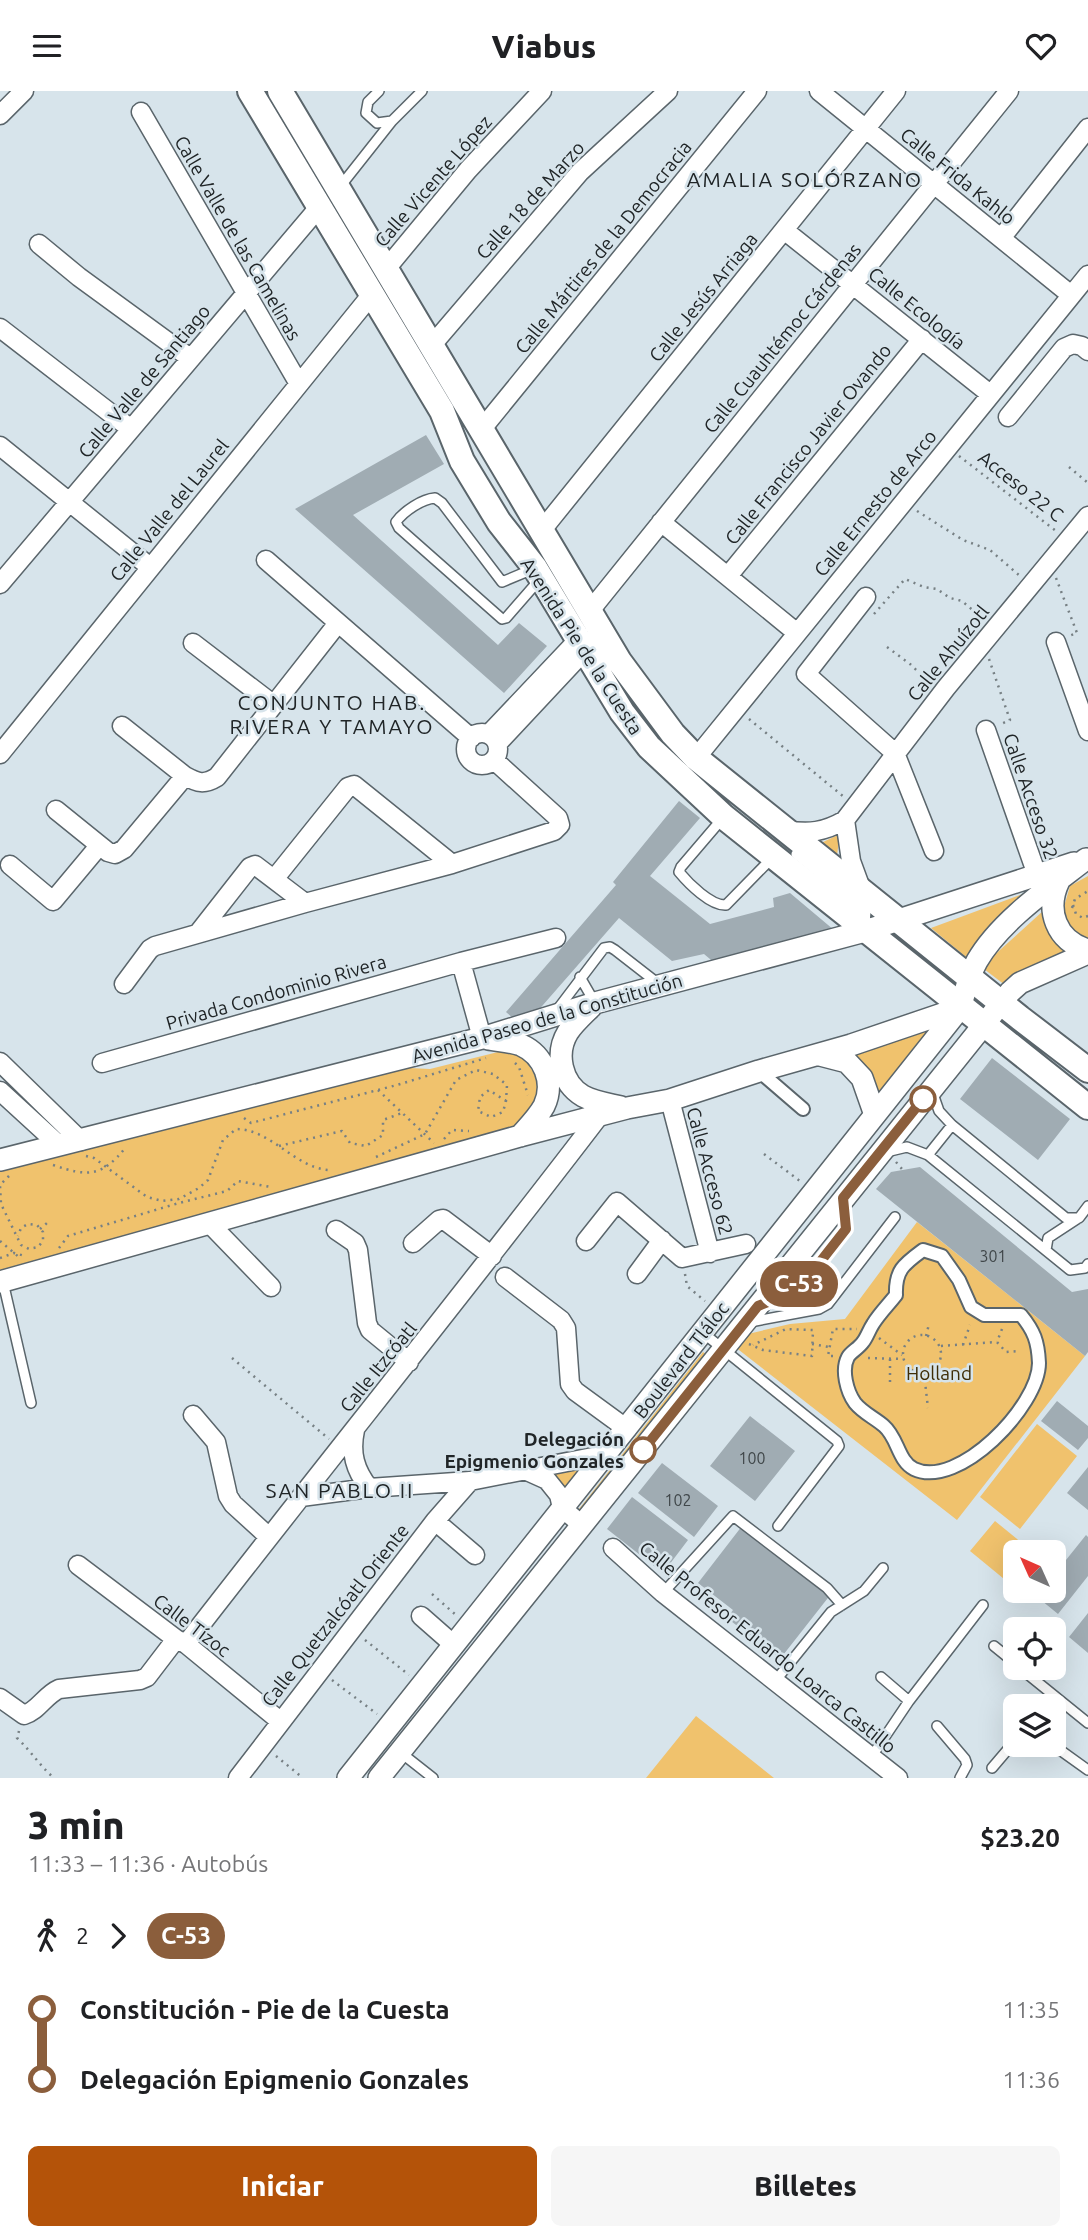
<!DOCTYPE html>
<html lang="es">
<meta charset="utf-8">
<style>
:root{--surface:#fff;--page:#f6f6f6;--text:#202124;--muted:#757577;--accent:#b45309}
body{margin:0;font-family:Ubuntu,sans-serif;background:var(--page);color:var(--text);height:100vh;display:flex;flex-direction:column;font-size:26px;white-space:nowrap}
*{box-sizing:border-box;margin:0}
p{font-size:23px;color:var(--muted)}
.icon{flex:none;width:38px;height:38px;fill:none;stroke:currentColor;stroke-width:2;stroke-linecap:round;stroke-linejoin:round}
.map{position:relative;height:1687px;overflow:hidden}
.sheet{display:flex;flex-direction:column;background:var(--surface);flex:1}
.sheet>*{flex:none}
.badge{padding:0 14px;border-radius:23px;font-size:24px;line-height:46px}
.needle{width:46px;rotate:315deg}
.fabs{position:absolute;left:1003px;top:1449px;display:grid;gap:14px}
.fabs a{display:grid;place-items:center;width:63px;height:63px;border-radius:10px;background:var(--surface);box-shadow:0 7px 28px #0002;font-size:35px}
.map>.badge{position:absolute;translate:-50% -50%;box-shadow:0 0 0 4px #fff}
.legs{display:flex;align-items:center;gap:10px;height:77px;padding:0 28px;font-size:23px}
.legs p{margin-inline-start:auto}
.head{display:flex;align-items:center;justify-content:space-between;height:119px;padding:0 28px}
h1{font-size:38px;font-weight:800;line-height:52px}
.button{display:flex;gap:14px;margin-top:auto;padding:14px 28px}
.button a{flex:1;height:80px;border-radius:10px;background:var(--accent);color:#fff;font-size:28px;font-weight:800;line-height:80px;text-align:center}
.button a+a{background:var(--page);color:var(--text)}
ul{padding:0 28px;list-style:none}
li{display:flex;align-items:center;gap:24px;height:70px;font-size:26px}
li i{display:grid;place-items:center;width:10px;height:100%;margin:0 9px;background:currentColor}
li i::after{content:'';width:18px;height:18px;margin:-9px;border:5px solid;border-radius:50%;background:var(--surface)}
li p{margin-inline-start:auto}
li:first-child i{background:linear-gradient(#0000 50%,currentColor 0)}
li:last-child i{background:linear-gradient(currentColor 50%,#0000 0)}
header{display:flex;justify-content:space-between;align-items:center;height:91px;padding:0 28px;background:var(--surface);font-size:32px;font-weight:800}
.map>svg:first-child{display:block}
.green{fill:#f0c26d}
.building{fill:#a0acb3}
.lines{fill:none;stroke-linecap:round;stroke-linejoin:round}
.service-casing{stroke:#5a656b;stroke-width:12}
.pedestrian-casing{stroke:#5a656b;stroke-width:16}
.minor-casing{stroke:#5a656b;stroke-width:21}
.tertiary-casing{stroke:#5a656b;stroke-width:24}
.secondary-casing{stroke:#5a656b;stroke-width:28}
.path{stroke:#778084;stroke-width:2.5;stroke-dasharray:2 5;stroke-linecap:butt}
.service{stroke:#fff;stroke-width:9}
.pedestrian{stroke:#fff;stroke-width:12}
.minor{stroke:#fff;stroke-width:18}
.tertiary{stroke:#fff;stroke-width:21}
.secondary{stroke:#fff;stroke-width:24}
.line-1-casing{stroke:#fff;stroke-width:16}
.line-1{stroke:#8b5e3c;stroke-width:10}
.stop-1-dot{fill:#fff;stroke:#8b5e3c;stroke-width:3.5}
.labels{text-anchor:middle;dominant-baseline:central;stroke-width:5;stroke-linejoin:round;paint-order:stroke}
.number-label{font-size:16px;fill:#40474a}
.street-label{font-size:19px;fill:#202527;stroke:#d7e4eb}
.park-label{font-size:19px;fill:#3f2d06;stroke:#d7e4eb}
.stop-label{font-size:19px;font-weight:bold;fill:#202527;stroke:#d7e4eb;text-anchor:end}
.neighbourhood-label{font-size:21px;letter-spacing:2px;fill:#202527;stroke:#d7e4eb}
</style>
<header><svg class="icon" aria-label="menu" viewBox="0 0 24 24"><path d="M4 6h16M4 12h16M4 18h16"/></svg>Viabus<svg class="icon" aria-label="heart" viewBox="0 0 24 24"><path d="M12 20l-8-8c-3-5 5-10 8-4 3-6 11-1 8 4z"/></svg></header>
<div class="map">
<svg width="1088" height="1687" viewBox="0 0 1088 1687">
<rect width="100%" height="100%" fill="#d7e4eb"/>
<path class="green" d="M840 743 837 764 840 773 821 752Z
M1088 785V850L1077 846 1061 826 1070 795Z
M1028 801 992 831 966 866 931 837Z
M1043 820C1047 839 1052 850 1068 862L1005 894 984 878 990 868Z
M928 940 878 1002 848 963Z
M510 958C545 980 544 1007 518 1036L0 1179V1081L389 976 430 978Z
M917 1131 1085 1265 957 1429 730 1252 735 1246 790 1233 845 1228Z
M703 1261 707 1264 583 1421 579 1418Z
M1037 1333 1077 1365 1020 1438 980 1406Z
M587 1377 563 1405 546 1382Z
M995 1430 1033 1461H1015V1497L970 1460Z
M696 1625 774 1687H646Z"/>
<path class="building" d="M426 344 444 373 353 424 498 554 519 532 547 555 504 602 295 418Z
M679 710 700 727 650 785 710 833 774 816 773 807 790 802 834 839 717 874 704 863 672 870 619 827 536 922 515 929 506 921 616 794 613 791Z
M992 967 1070 1028 1038 1069 960 1008Z
M920 1076 1072 1201 1088 1198V1261L1085 1265 876 1098 891 1081Z
M1057 1310 1088 1335V1347L1078 1359 1041 1330Z
M750 1325 795 1360 755 1410 710 1375Z
M662 1372 718 1415 694 1446 638 1402Z
M1088 1376V1419L1067 1402Z
M632 1406 688 1449 663 1482 607 1438Z
M742 1435 831 1503 780 1568 727 1527 733 1519 698 1492Z
M1086 1444 1088 1446V1485L1058 1523 1036 1505 1041 1500H1054V1484Z
M1088 1522V1562L1069 1546Z"/>
<g class="lines">
<g class="service-casing">
<path id="service" d="M379 0 368 11 366 22 377 32 392 30
M339 97 392 30 422 0
M533 478 502 491 442 412 435 407C422 408 404 420 396 431L399 437 502 528 506 527 540 488
M722 728 681 776 679 781C689 793 711 815 726 814L773 766
M796 763 866 820 865 834
M580 886 595 912
M557 919 604 857 610 856 615 859 660 894
M932 1000 939 1020 952 1034 1066 1127H1079L1088 1115
M886 1061 907 1056 928 1064 1070 1179 1085 1177 1088 1173
M928 1064 952 1034
M1046 1159 1048 1147 1077 1128
M3 1191 31 1312
M769 1211 806 1189 846 1138 844 1113
M750 1231 819 1218 828 1213 895 1126
M702 1241 837 1350 839 1355 778 1435
M663 1502 733 1425 827 1497 842 1514
M994 1555 1015 1572
M1020 1577 1088 1632
M881 1586 909 1610
M776 1589 831 1521 864 1500 883 1477
M937 1635 965 1668 967 1674 960 1687
M1053 1654 1088 1679
M400 1661 433 1687
M872 1665 909 1610 983 1514
M992 1677 1015 1650"/>
</g>
<g class="pedestrian-casing">
<path id="pedestrian" d="M759 980 803 1018
M923 1159 942 1165 959 1189 971 1216 984 1224H1021C1034 1240 1038 1250 1039 1272 1039 1315 958 1399 914 1378 898 1370 898 1347 884 1335 875 1327 863 1322 855 1312 847 1301 841 1279 848 1266 851 1261 859 1257 863 1251 867 1246 869 1239 873 1233 879 1223 889 1213 896 1204 895 1179 904 1173 923 1159Z"/>
</g>
<g class="minor-casing">
<path id="minor" d="M819 0 1071 204
M141 21 299 293
M0 24 24 0
M784 139 990 303
M1002 146 1088 37
M39 153 79 186 190 267
M386 178 468 79 542 0
M0 237 131 338
M432 254 580 81 668 0
M1008 326 1064 257 1073 253 1082 255 1088 260
M481 339 757 0
M0 355 150 476
M661 431 797 542
M542 439 896 0
M266 469 471 647
M728 485 922 248
M0 493 320 115
M866 506 806 583 895 662 934 760
M589 521 1009 0
M1056 551 1088 640
M193 552 274 614
M122 635 185 685C198 692 204 694 217 686L338 532
M986 639 1037 784
M466 658a16 16 0 1 1 32 0a16 16 0 1 1-32 0Z
M489 643 578 549
M498 652 584 560
M0 663 372 203
M696 667 1088 184
M56 719 108 761 115 763 124 758 185 685
M845 729 851 770 862 800
M786 739C809 743 824 741 845 729L946 597 1088 425
M10 774 53 810 99 755
M275 787 348 696 354 694 452 773
M199 841 250 776 255 774 305 812
M461 871 482 947
M124 893 150 858 155 855 305 812 452 773 554 740 560 734 558 727 494 669
M0 971 81 1050
M102 972 461 871 556 847
M0 1000 59 1054
M670 1009 710 1162
M210 1133 271 1196
M336 1139 355 1152 358 1159 367 1232 370 1239 409 1271
M586 1150 617 1111 682 1167 746 1153
M413 1152 439 1129 443 1128 492 1165
M637 1183 662 1149
M505 1186 561 1229 566 1237 570 1293 575 1300 627 1338
M193 1324 216 1351 228 1405 233 1413 269 1446
M355 1339C350 1362 355 1379 369 1397
M527 1380 547 1389 559 1404 562 1417 582 1434
M301 1406 369 1397 470 1390 608 1363
M435 1430 475 1464
M613 1457 663 1502 898 1687
M78 1474 176 1548 186 1553 280 1630
M421 1525 454 1554
M186 1553C323 1376 464 1202 600 1024
M0 1607 24 1624C38 1620 45 1604 59 1598L140 1589 147 1586 176 1548
M238 1687 435 1430 470 1390"/>
</g>
<g class="tertiary-casing">
<path id="tertiary" d="M1059 790C1045 819 1056 850 1088 859
M591 916C583 924 574 932 568 941 555 962 561 992 583 1005 594 1011 608 1013 621 1016
M488 948C499 950 510 950 521 954 544 964 555 992 544 1015 538 1026 528 1036 520 1045
M820 964 847 971 862 987 875 1024
M0 1069 482 947 595 912 865 840 1074 772
M0 1191 520 1045 627 1017 670 1009 759 980 851 954 960 917
M348 1687 960 917C965 901 969 884 977 870 1000 830 1050 796 1086 768
M379 1687 1010 901 1020 892 1088 862"/>
</g>
<g class="secondary-casing">
<path id="secondary" d="M250 0 442 320 462 370 499 431 535 477 622 621 649 656 724 726 1088 1016
M280 0 619 570 673 643 696 667 1020 927 1088 979"/>
</g>
<path class="path" d="M959 365 1056 440
M1069 376 1088 392
M917 420 963 449 990 459 1020 485
M1056 487 1077 542 1069 545
M874 523 905 488 924 496 937 498 950 507 962 510 982 527
M887 556 910 573 930 592
M989 568 1010 629 1001 633
M749 628 844 706
M1073 814 1076 823 1083 827 1088 825
M1072 817 1075 808 1088 800
M515 972 519 976 528 1004
M378 999 434 1052
M244 1027 251 1032 397 994 486 967
M444 1048 452 1039 469 1040
M279 1055 342 1040 350 1052 366 1055 383 1044V1029L402 1022
M764 1063 800 1090
M86 1065 94 1067 147 1106 162 1110 179 1108 199 1097 208 1089 223 1049 236 1038C271 1038 295 1077 329 1079
M376 1066 425 1043 456 989 476 979 493 983 507 994 506 1010 503 1021 491 1026 478 1020 480 1006 489 999 506 1010
M896 1071 902 1078
M53 1074C88 1086 102 1086 126 1056
M9 1085 0 1094 1 1113 21 1154 29 1158 38 1156 43 1150V1141L37 1134 28 1133 21 1137 18 1145
M40 1138 47 1132
M0 1150 20 1167
M59 1157 68 1145 179 1112 227 1100 238 1090 271 1096
M0 1167 14 1162 25 1165
M685 1183 687 1195 705 1210
M1002 1238 997 1251 1006 1261 1019 1260
M903 1263a19 19 0 1 1 38 0a19 19 0 1 1-38 0Z
M926 1245 929 1233
M879 1247 902 1264
M749 1253 763 1259 812 1265 813 1239 786 1238 753 1254
M812 1253 829 1256
M963 1254 970 1234
M941 1255 997 1251
M833 1265H828L833 1238H857
M232 1267 329 1348
M868 1267 903 1268
M924 1282 928 1317
M890 1291V1268
M432 1503 456 1524
M365 1549 409 1584
M332 1589 377 1623
M19 1640 17 1647C31 1660 39 1674 54 1687
M276 1665 303 1687"/>
<use href="#service" class="service"/>
<use href="#pedestrian" class="pedestrian"/>
<use href="#minor" class="minor"/>
<use href="#tertiary" class="tertiary"/>
<use href="#secondary" class="secondary"/>
</g>
<g class="lines">
<g class="line-1-casing">
<path id="line-1" d="M643 1359 758 1215 778 1207 806 1189 846 1138 843 1107 923 1008"/>
</g>
<use href="#line-1" class="line-1"/>
</g>
<g class="stop-1-dot">
<circle cx="923" cy="1008" r="12"/>
<circle cx="643" cy="1359" r="12"/>
</g>
<g class="labels">
<g class="number-label">
<text x="993" y="1165">301</text>
<text x="752" y="1367">100</text>
<text x="678" y="1409">102</text>
</g>
<g class="street-label">
<text transform="translate(958 85) rotate(39)">Calle Frida Kahlo</text>
<text transform="translate(433 90) rotate(-49)">Calle Vicente López</text>
<text transform="translate(530 109) rotate(-48)">Calle 18 de Marzo</text>
<text transform="translate(238 147) rotate(60)">Calle Valle de las Camelinas</text>
<text transform="translate(603 156) rotate(-51)">Calle Mártires de la Democracia</text>
<text transform="translate(703 206) rotate(-51)">Calle Jesús Arriaga</text>
<text transform="translate(917 217) rotate(39)">Calle Ecología</text>
<text transform="translate(782 247) rotate(-51)">Calle Cuauhtémoc Cárdenas</text>
<text transform="translate(144 290) rotate(-50)">Calle Valle de Santiago</text>
<text transform="translate(808 353) rotate(-51)">Calle Francisco Javier Ovando</text>
<text transform="translate(1021 395) rotate(38)">Acceso 22 C</text>
<text transform="translate(875 412) rotate(-51)">Calle Ernesto de Arco</text>
<text transform="translate(169 419) rotate(-51)">Calle Valle del Laurel</text>
<text transform="translate(582 555) rotate(57)">Avenida Pie de la Cuesta</text>
<text transform="translate(948 562) rotate(-51)">Calle Ahuízotl</text>
<text transform="translate(1031 705) rotate(71)">Calle Acceso 32</text>
<text transform="translate(276 901) rotate(-16)">Privada Condominio Rivera</text>
<text transform="translate(547 927) rotate(-16)">Avenida Paseo de la Constitución</text>
<text transform="translate(710 1080) rotate(75)">Calle Acceso 62</text>
<text transform="translate(681 1269) rotate(-52)">Boulevard Tláloc</text>
<text transform="translate(378 1276) rotate(-51)">Calle Itzcóatl</text>
<text transform="translate(335 1524) rotate(-52)">Calle Quetzalcóatl Oriente</text>
<text transform="translate(192 1534) rotate(37)">Calle Tízoc</text>
<text transform="translate(768 1556) rotate(39)">Calle Profesor Eduardo Loarca Castillo</text>
</g>
<g class="park-label">
<text x="939" y="1282">Holland</text>
</g>
<g class="stop-label">
<text x="624" y="1348">Delegación<tspan x="624" dy="22">Epigmenio Gonzales</tspan></text>
</g>
<g class="neighbourhood-label">
<text x="805" y="88">AMALIA SOLÓRZANO</text>
<text x="332" y="611">CONJUNTO HAB.<tspan x="332" dy="24">RIVERA Y TAMAYO</tspan></text>
<text x="340" y="1399">SAN PABLO II</text>
</g>
</g>
</svg>
<div class="fabs">
<a><svg class="needle" viewBox="-14 -14 28 28"><path d="M0-13l5 13h-10z" fill="#e53935"/><path d="M0 13l5-13h-10z" fill="#757577"/></svg></a>
<a><svg class="icon" aria-label="locate" viewBox="0 0 24 24"><circle cx="12" cy="12" r="6"/><path d="M12 2v4M12 18v4M2 12h4M18 12h4"/></svg></a>
<a><svg class="icon" aria-label="layers" viewBox="0 0 24 24"><path d="M12 4l9 5-9 5-9-5zM3 14l9 5 9-5"/></svg></a>
</div>
<b class="badge" style="left:799px;top:1193px;background:#8b5e3c;color:#fff">C-53</b>
</div>
<section class="sheet">
<div class="head"><div><h1>3 min</h1><p>11:33 – 11:36 · Autobús</p></div><b>$23.20</b></div>
<div class="legs"><svg class="icon" aria-label="walk" viewBox="0 0 24 24"><circle cx="13" cy="4" r="2"/><path d="M13 8l-2 6 4 7M11 14l-3 7M7 12l3-4h3l4 4"/></svg>2<svg class="icon" aria-label="forward" viewBox="0 0 24 24"><path d="M9 5l7 7-7 7"/></svg><b class="badge" style="background:#8b5e3c;color:#fff">C-53</b></div>
<ul>
<li><i style="color:#8b5e3c"></i><b>Constitución - Pie de la Cuesta</b><p>11:35</p></li>
<li><i style="color:#8b5e3c"></i><b>Delegación Epigmenio Gonzales</b><p>11:36</p></li>
</ul>
<div class="button"><a>Iniciar</a><a>Billetes</a></div>
</section>
